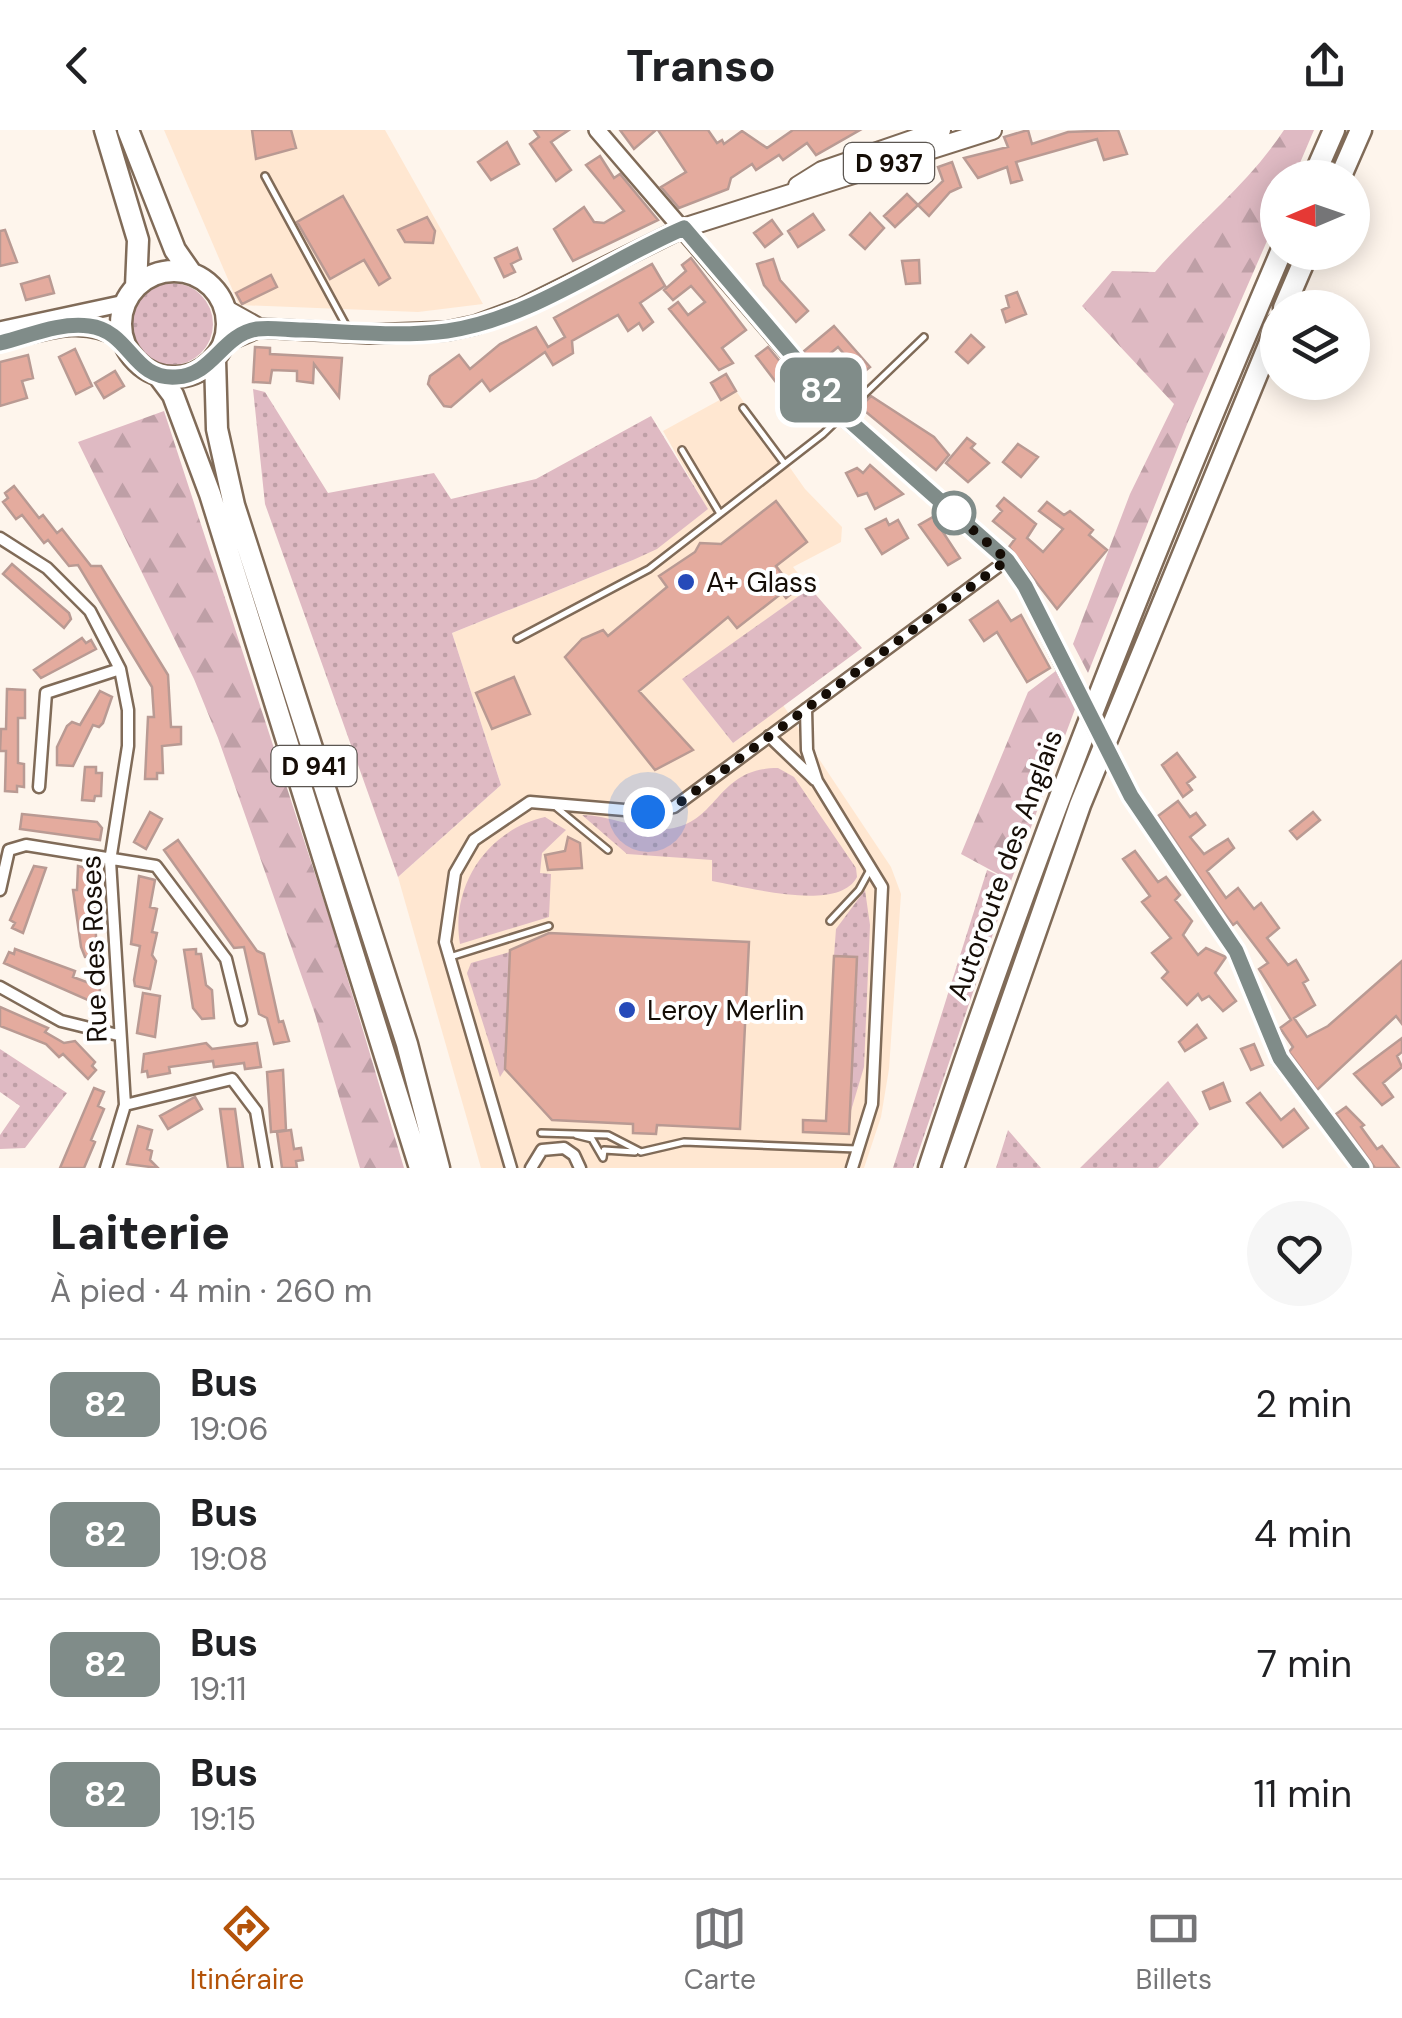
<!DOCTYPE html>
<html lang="fr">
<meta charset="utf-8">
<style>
:root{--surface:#fff;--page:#f6f6f6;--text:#202124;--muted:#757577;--line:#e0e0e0;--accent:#b45309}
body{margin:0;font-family:"DM Sans",sans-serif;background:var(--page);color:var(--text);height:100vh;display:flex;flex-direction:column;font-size:38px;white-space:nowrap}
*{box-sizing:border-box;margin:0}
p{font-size:32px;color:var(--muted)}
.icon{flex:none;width:55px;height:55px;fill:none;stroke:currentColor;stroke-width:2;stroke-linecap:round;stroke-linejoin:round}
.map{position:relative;height:1038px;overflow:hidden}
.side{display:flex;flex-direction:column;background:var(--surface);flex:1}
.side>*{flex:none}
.badge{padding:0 20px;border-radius:15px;font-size:35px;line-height:65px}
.needle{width:65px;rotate:268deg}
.tools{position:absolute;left:1260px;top:30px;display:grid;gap:20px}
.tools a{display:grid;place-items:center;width:110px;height:110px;border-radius:50%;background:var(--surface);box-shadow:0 5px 25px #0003;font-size:50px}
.you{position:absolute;width:50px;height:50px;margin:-25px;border:8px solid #fff;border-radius:50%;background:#1a73e8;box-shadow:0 0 0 15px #1a73e833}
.map>.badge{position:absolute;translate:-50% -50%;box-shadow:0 0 0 5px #fff}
.round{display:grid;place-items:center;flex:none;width:105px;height:105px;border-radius:52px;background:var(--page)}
.headline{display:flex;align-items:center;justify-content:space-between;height:170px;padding:0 50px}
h1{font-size:48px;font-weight:800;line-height:75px}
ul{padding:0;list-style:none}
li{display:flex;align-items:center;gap:30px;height:130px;padding:0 50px;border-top:2px solid var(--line)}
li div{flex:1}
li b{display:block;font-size:38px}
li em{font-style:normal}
li .badge{min-width:110px;font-weight:700;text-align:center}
header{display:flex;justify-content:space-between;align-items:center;height:130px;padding:0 50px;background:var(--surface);font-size:45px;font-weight:800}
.tab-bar{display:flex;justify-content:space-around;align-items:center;height:140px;border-top:2px solid var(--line);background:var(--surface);font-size:28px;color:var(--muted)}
.tab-bar a{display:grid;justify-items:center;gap:5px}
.tab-bar .current{color:var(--accent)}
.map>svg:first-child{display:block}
.built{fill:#ffe7d1}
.grass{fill:url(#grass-dots)}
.forest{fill:url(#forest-firs)}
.building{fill:#e4ab9e;stroke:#b99a93;stroke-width:2.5}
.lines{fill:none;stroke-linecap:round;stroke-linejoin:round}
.lane-casing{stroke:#806b58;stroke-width:10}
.street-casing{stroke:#806b58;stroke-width:15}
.secondary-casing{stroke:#806b58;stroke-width:20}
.primary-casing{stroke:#806b58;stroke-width:22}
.highway-casing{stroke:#806b58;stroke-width:25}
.lane{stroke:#fff;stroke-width:5}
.street{stroke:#fff;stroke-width:10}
.secondary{stroke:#fff;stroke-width:15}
.primary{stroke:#fff;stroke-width:18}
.highway{stroke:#fff;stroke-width:20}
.secondary-bridge-casing{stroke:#806b58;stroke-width:20;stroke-linecap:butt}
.secondary-bridge{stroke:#fff;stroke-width:15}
.line-casing{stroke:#fff;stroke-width:22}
.line{stroke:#808c89;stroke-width:15}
.walk{stroke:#150d06;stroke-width:10;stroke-dasharray:0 18}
.stop-dot{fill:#fff;stroke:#808c89;stroke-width:5}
.poi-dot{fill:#264ab9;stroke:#fff;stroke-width:4}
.labels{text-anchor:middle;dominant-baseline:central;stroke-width:8;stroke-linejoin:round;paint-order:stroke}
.shield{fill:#fff;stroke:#5b5651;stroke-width:2.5}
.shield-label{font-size:25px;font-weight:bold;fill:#150d06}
.poi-label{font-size:28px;fill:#150d06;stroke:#fff;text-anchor:start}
.street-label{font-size:28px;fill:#150d06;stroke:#fff}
</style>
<header><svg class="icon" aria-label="back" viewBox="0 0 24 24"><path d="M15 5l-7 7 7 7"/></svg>Transo<svg class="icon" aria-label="share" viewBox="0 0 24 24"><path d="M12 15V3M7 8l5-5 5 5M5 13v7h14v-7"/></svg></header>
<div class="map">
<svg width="1402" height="1038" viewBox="0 0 1402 1038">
<defs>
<pattern id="grass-dots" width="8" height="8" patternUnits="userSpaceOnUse" patternTransform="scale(2.5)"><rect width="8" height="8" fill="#dfbac3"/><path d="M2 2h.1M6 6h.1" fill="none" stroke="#be9fa6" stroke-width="1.8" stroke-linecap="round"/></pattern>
<pattern id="forest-firs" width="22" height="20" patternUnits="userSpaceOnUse" patternTransform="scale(2.5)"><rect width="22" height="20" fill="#dfbac3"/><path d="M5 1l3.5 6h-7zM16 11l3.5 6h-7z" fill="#be9fa6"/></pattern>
</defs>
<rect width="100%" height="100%" fill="#fef5ec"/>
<path class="built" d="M164 0H385L483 174 418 182 239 175Z
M736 261 805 359 842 397 841 412 793 437 810 458 683 550 733 613 783 575 891 737 901 764 889 939 881 987 864 1038H481L398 747 501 655 452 503 633 430 707 378 663 301Z"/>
<path class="grass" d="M131 194a41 41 0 1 1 82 0a41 41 0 1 1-82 0Z
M253 259 265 262 328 363 434 343 451 369 536 349 651 286 708 379 657 419 633 430 452 503 501 655 398 747 265 374Z
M810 458 862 518 733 613 682 549Z
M778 638 794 647 856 738 857 747C839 783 747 757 712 751V730L627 724 582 685C613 685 644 704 674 698 719 689 718 638 778 638Z
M545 687 566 700 542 723 540 743 551 744 549 787 460 814C450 756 487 700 545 687Z
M987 740 1011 751 913 1038H893Z
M865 760 870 795 864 937 850 984 857 828 834 826 836 799Z
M510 822 505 939 500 947 467 843 471 833Z
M0 919 67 963 25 1018 0 1019V1005L20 976 0 962Z
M1168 951 1199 994 1158 1038H1080Z
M1008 1000 1041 1038H996Z"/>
<path class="forest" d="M1284 0H1314L1294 47 1278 48 1277 88 1188 292 1088 543 1073 514 1130 364 1174 274 1082 176 1112 141 1155 142C1199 91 1247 56 1284 0Z
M164 281 331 793 404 1038H360L315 884 218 608 194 549 78 312Z
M1057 540 1075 579 1011 751 961 724 1028 562Z"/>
<path class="building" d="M252 0H291L296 18 256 29Z
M534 0H569L551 12 571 40 556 51 530 14 539 7Z
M620 0H656L634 19Z
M658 0H708L717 13 722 10 724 14 742 1 767 18 793 0H860L816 25 807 13 783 30 779 25 756 40 752 34 731 48 728 59 679 78 661 57 686 42Z
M1028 0 1032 14 1068 2 1118 0 1127 24 1104 30 1097 9 1016 32 1022 50 1011 53 1007 37 978 48 964 28 1008 17 1004 7Z
M507 12 519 34 491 50 478 32Z
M600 26 614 48 620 44 658 90 573 131 554 99 584 77 594 92 604 93 624 81 586 35Z
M952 32 961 57 950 62 929 86 918 75 895 97 884 86 907 64 918 75 943 51 938 37Z
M343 66 390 148 379 155 364 130 330 149 297 92Z
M870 83 884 98 865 119 850 105Z
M813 84 824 100 798 117 788 101Z
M427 87 435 101 433 113 405 112 398 100Z
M772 90 782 104 765 117 754 103Z
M5 100 17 132 0 136V101Z
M517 118 521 129 511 134 515 142 504 147 495 128Z
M691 128 746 200 722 218 733 233 719 240 669 179 678 172 688 185 705 172 691 156 673 170 664 160 686 141 682 135Z
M773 129 780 150 808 181 796 192 764 155 757 134Z
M919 130 920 153 906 154 902 131Z
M652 134 665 156 640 173 653 192 643 200 639 193 628 201 618 185 572 211 573 223 553 235 545 222 490 261 482 250 451 277 444 276 428 254 430 246 459 225 470 239 500 214 536 197 548 217 565 207 554 188Z
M271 145 277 157 242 174 236 163Z
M49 146 54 163 26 170 21 154Z
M1017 162 1026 184 1006 192 1002 180 1009 177 1006 166Z
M834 196 870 237 861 244 838 217 821 231 846 257 854 251 862 258 847 273 803 222Z
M971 205 984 217 968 233 956 222Z
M255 217 270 218V224L342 228 339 267 314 234 313 253 297 251V241L272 240 270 253 253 252Z
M768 217 815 274 801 285 756 226Z
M75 219 92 256 76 264 59 227Z
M28 225 33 248 22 251 27 268 0 276V232Z
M115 241 124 256 104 268 95 253Z
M726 244 736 261 721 270 711 253Z
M871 266 934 307 949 325 936 340 860 277Z
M967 308 975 314 971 318 989 333 968 352 946 333Z
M1018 314 1038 327 1021 347 1003 332Z
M870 335 903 364 875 379 867 363 858 366 846 343 857 338 863 343Z
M14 356 39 388 43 385 57 403 62 399 91 436H101L168 545 171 597H181V614L162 616 163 643H157V649H145L148 587H154L152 557 78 435 69 436 48 410 44 413 22 385 16 389 3 372 8 368 5 363Z
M1004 368 1036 394 1027 408 1043 422 1063 399 1039 381 1047 372 1064 385 1070 381 1081 390 1093 400 1089 405 1107 420 1057 479 1009 417 1015 409 993 391 1002 381 997 376Z
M776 371 807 412 776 436 795 461 786 468 782 463 737 498 728 487 639 561 693 620 655 640 565 527 582 509 603 500 608 506 667 457 659 446 695 422 700 413 721 414Z
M933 387 960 428 948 435 919 395Z
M886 389 889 395 898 390 908 408 882 424 866 399Z
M12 434 69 483 71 489 64 498 3 444Z
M998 471 1011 491 1021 485 1050 538 1027 552 997 502 984 511 970 490Z
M82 508 86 513 91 510 96 519 41 548 34 540Z
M514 547 530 584 492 599 476 563Z
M7 559 25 560V588H18V633L24 634V657L17 656V662L5 661 6 621H0L1 599H6Z
M100 561 112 567 103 593 99 597 93 595 73 636 57 635V617L67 596 72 592 80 595Z
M1177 623 1195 647 1187 653 1192 660 1183 667 1162 635Z
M85 637H96V643H102L101 666H95L94 671 82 670Z
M1178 671 1190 687 1196 683 1205 695 1190 707 1204 724 1228 709 1234 718 1207 741 1226 768 1238 758 1254 779 1261 773 1279 798 1267 808 1288 835 1296 830 1308 850 1303 853 1315 875 1294 888 1307 907 1328 896 1402 831V894L1396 886 1317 960 1289 922 1293 917 1280 898 1291 890 1259 839 1268 833 1237 792 1233 795 1221 779 1158 686Z
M150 682 162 689 146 719 134 712Z
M1313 682 1320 690 1297 709 1290 701Z
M22 684 97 692 102 698 100 710 20 699Z
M568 707 580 713 582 738 548 740 545 725 565 721Z
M178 710 257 821 264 824 279 892 283 891 289 911 274 914 267 888 259 884 244 817 234 818 164 720Z
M1135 721 1158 752 1166 747 1180 765 1175 770 1192 791 1183 805 1198 825 1206 818 1226 827 1215 843 1236 871 1223 881 1209 866 1202 870 1198 864 1187 875 1162 848 1168 842 1152 823 1171 808 1142 772 1150 766 1123 729Z
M34 736 46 738 23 803 12 798 15 793 10 790Z
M78 736 90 739 93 747 97 826 85 827 81 817 73 760H77Z
M139 746 155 750 150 777 157 779 152 802 157 803 152 825 156 831 150 859 135 856 134 850 140 816 131 814Z
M549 803 749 812 740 999 657 995 656 1004 633 1003V994L552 990 505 939 510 820Z
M15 819 75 841 73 847 100 857 99 875 4 833 9 822 14 824Z
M196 819V824H201L206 855 212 860 214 888 202 889 193 878 184 820Z
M834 826 857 827 849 1004 803 1002V990L826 991Z
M143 863 160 866 155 907 137 903Z
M0 877 48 898 45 902 64 913 75 911 95 932 92 936 96 940 88 949 63 924 59 927 46 914 0 896Z
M1197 895 1206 908 1185 921 1179 912Z
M1402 908V922L1397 926 1402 937 1383 953 1393 967 1382 975 1354 944Z
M206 913 212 919 257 913 261 937 245 939 244 933 214 937 213 931 169 937 170 943 148 947 147 941 142 942 144 924Z
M1254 914 1263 935 1251 940 1241 919Z
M283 940 286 1000 271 1002 267 942Z
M1223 953 1230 971 1210 979 1203 962Z
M94 958 104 962 98 976 104 979 91 1010 95 1012 84 1038H60Z
M1260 963 1281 990 1294 979 1308 998 1283 1017 1247 973Z
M195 967 202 979 168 999 160 986Z
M1346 977 1364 995 1361 997 1377 1019 1382 1016 1399 1038H1375L1336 984Z
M220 979H235L243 1038H228Z
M138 996 152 1000 147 1019 152 1021 150 1030 158 1038 127 1034Z
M291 1000 294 1019 301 1018 303 1030 296 1031 297 1038H282L277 1002Z"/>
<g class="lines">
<g class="lane-casing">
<path id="lane" d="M265 46 348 199
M743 278 784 333
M682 320 719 382
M517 509 649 439 823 304 924 207
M557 678 608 720
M830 791 859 760 871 738
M450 827 549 796
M541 1003 608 1005 641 1022 684 1012 856 1019
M576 1005 592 1009 603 1028 604 1020 635 1022"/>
</g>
<g class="street-casing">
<path id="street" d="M0 408 47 438 90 481 120 539 128 580V616L110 731 125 975 106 1038
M806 579 807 620 817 651 882 757 872 974 852 1038
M769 606 815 650
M39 657 46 563 120 539
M0 760 9 720 26 715 156 736 226 829 241 890
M0 857 61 891 118 905
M125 975 232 949 256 981 266 1038
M511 1038 445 812 455 743 474 710 530 672 648 682 674 677 1007 430
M531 1038 542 1020 564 1018 574 1025 580 1038"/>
</g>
<g class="secondary-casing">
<path id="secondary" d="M597 0 843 286 1007 430 1025 456 1067 541
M0 200 125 173
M0 213C45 202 80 186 123 210
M1131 666 1236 821 1280 929 1362 1038"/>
</g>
<g class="primary-casing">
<path id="primary" d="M798 56 822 41 941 0
M225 179 259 198 370 204 447 201 475 195 521 178 683 98 992 0
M224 213 259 198"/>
</g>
<g class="highway-casing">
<path id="highway" d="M105 0 138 110 136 157
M128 0 175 120 191 143
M1313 48 1334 0
M1340 48 1361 0
M121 194a53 53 0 1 1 106 0a53 53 0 1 1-106 0Z
M1284 178 1308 122
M215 229 217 299 234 375 407 914 439 1038
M158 245 173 265 210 364 420 1038
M929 1038C1031 726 1152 424 1281 122
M953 1038 1080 675 1278 193"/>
</g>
<use href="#lane" class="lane"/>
<use href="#street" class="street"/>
<use href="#secondary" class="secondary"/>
<use href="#primary" class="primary"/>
<use href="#highway" class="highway"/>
<g class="secondary-bridge-casing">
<path id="secondary-bridge" d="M1067 541 1131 666"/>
</g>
<use href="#secondary-bridge" class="secondary-bridge"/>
</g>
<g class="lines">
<g class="line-casing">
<path id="line" d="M0 213C29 206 59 192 89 196 131 201 132 250 176 247 214 245 221 205 257 199 271 197 288 200 303 200 351 202 399 207 447 201 528 190 609 130 684 98L844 286 1007 430 1025 456 1131 666 1236 821 1280 928 1362 1038"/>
</g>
<use href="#line" class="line"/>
<path class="walk" d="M648 682 674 677 1007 430 954 383"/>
</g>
<circle class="stop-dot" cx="954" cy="383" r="20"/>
<g class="poi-dot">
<circle cx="686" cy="452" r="10"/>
<circle cx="627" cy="880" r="10"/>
</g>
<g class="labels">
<g class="shield">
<rect x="844" y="13" width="90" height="40" rx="8"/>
<rect x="271.5" y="616" width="85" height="40" rx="8"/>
</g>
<g class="shield-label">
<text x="889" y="33">D 937</text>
<text x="314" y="636">D 941</text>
</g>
<g class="poi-label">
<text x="706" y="452">A+ Glass</text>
<text x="647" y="880">Leroy Merlin</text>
</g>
<g class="street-label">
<text transform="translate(1005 735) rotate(-70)">Autoroute des Anglais</text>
<text transform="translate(94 819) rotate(-92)">Rue des Roses</text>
</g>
</g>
</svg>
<div class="tools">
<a><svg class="needle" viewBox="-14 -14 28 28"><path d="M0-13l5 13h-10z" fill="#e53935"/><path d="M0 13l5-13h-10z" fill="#757577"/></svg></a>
<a><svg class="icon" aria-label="layers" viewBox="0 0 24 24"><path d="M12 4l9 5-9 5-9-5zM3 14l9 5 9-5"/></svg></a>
</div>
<div class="you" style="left:648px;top:682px"></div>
<b class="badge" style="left:821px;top:260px;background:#808c89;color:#fff">82</b>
</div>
<section class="side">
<div class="headline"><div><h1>Laiterie</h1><p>À pied · 4 min · 260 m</p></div><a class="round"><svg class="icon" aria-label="heart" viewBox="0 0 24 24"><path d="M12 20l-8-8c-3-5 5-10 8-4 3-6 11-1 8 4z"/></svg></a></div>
<ul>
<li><span class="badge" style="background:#808c89;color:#fff">82</span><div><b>Bus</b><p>19:06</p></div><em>2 min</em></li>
<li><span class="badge" style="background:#808c89;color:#fff">82</span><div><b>Bus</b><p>19:08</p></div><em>4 min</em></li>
<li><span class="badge" style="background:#808c89;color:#fff">82</span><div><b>Bus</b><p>19:11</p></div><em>7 min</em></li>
<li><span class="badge" style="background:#808c89;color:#fff">82</span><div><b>Bus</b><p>19:15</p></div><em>11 min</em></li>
</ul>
</section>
<nav class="tab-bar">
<a class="current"><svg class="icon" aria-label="directions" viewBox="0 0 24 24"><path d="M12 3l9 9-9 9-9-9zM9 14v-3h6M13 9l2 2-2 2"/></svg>Itinéraire</a>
<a><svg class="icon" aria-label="map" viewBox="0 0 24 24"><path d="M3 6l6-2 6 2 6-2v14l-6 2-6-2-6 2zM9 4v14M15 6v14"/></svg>Carte</a>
<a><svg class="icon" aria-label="tickets" viewBox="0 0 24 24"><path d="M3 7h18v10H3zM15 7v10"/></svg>Billets</a>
</nav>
